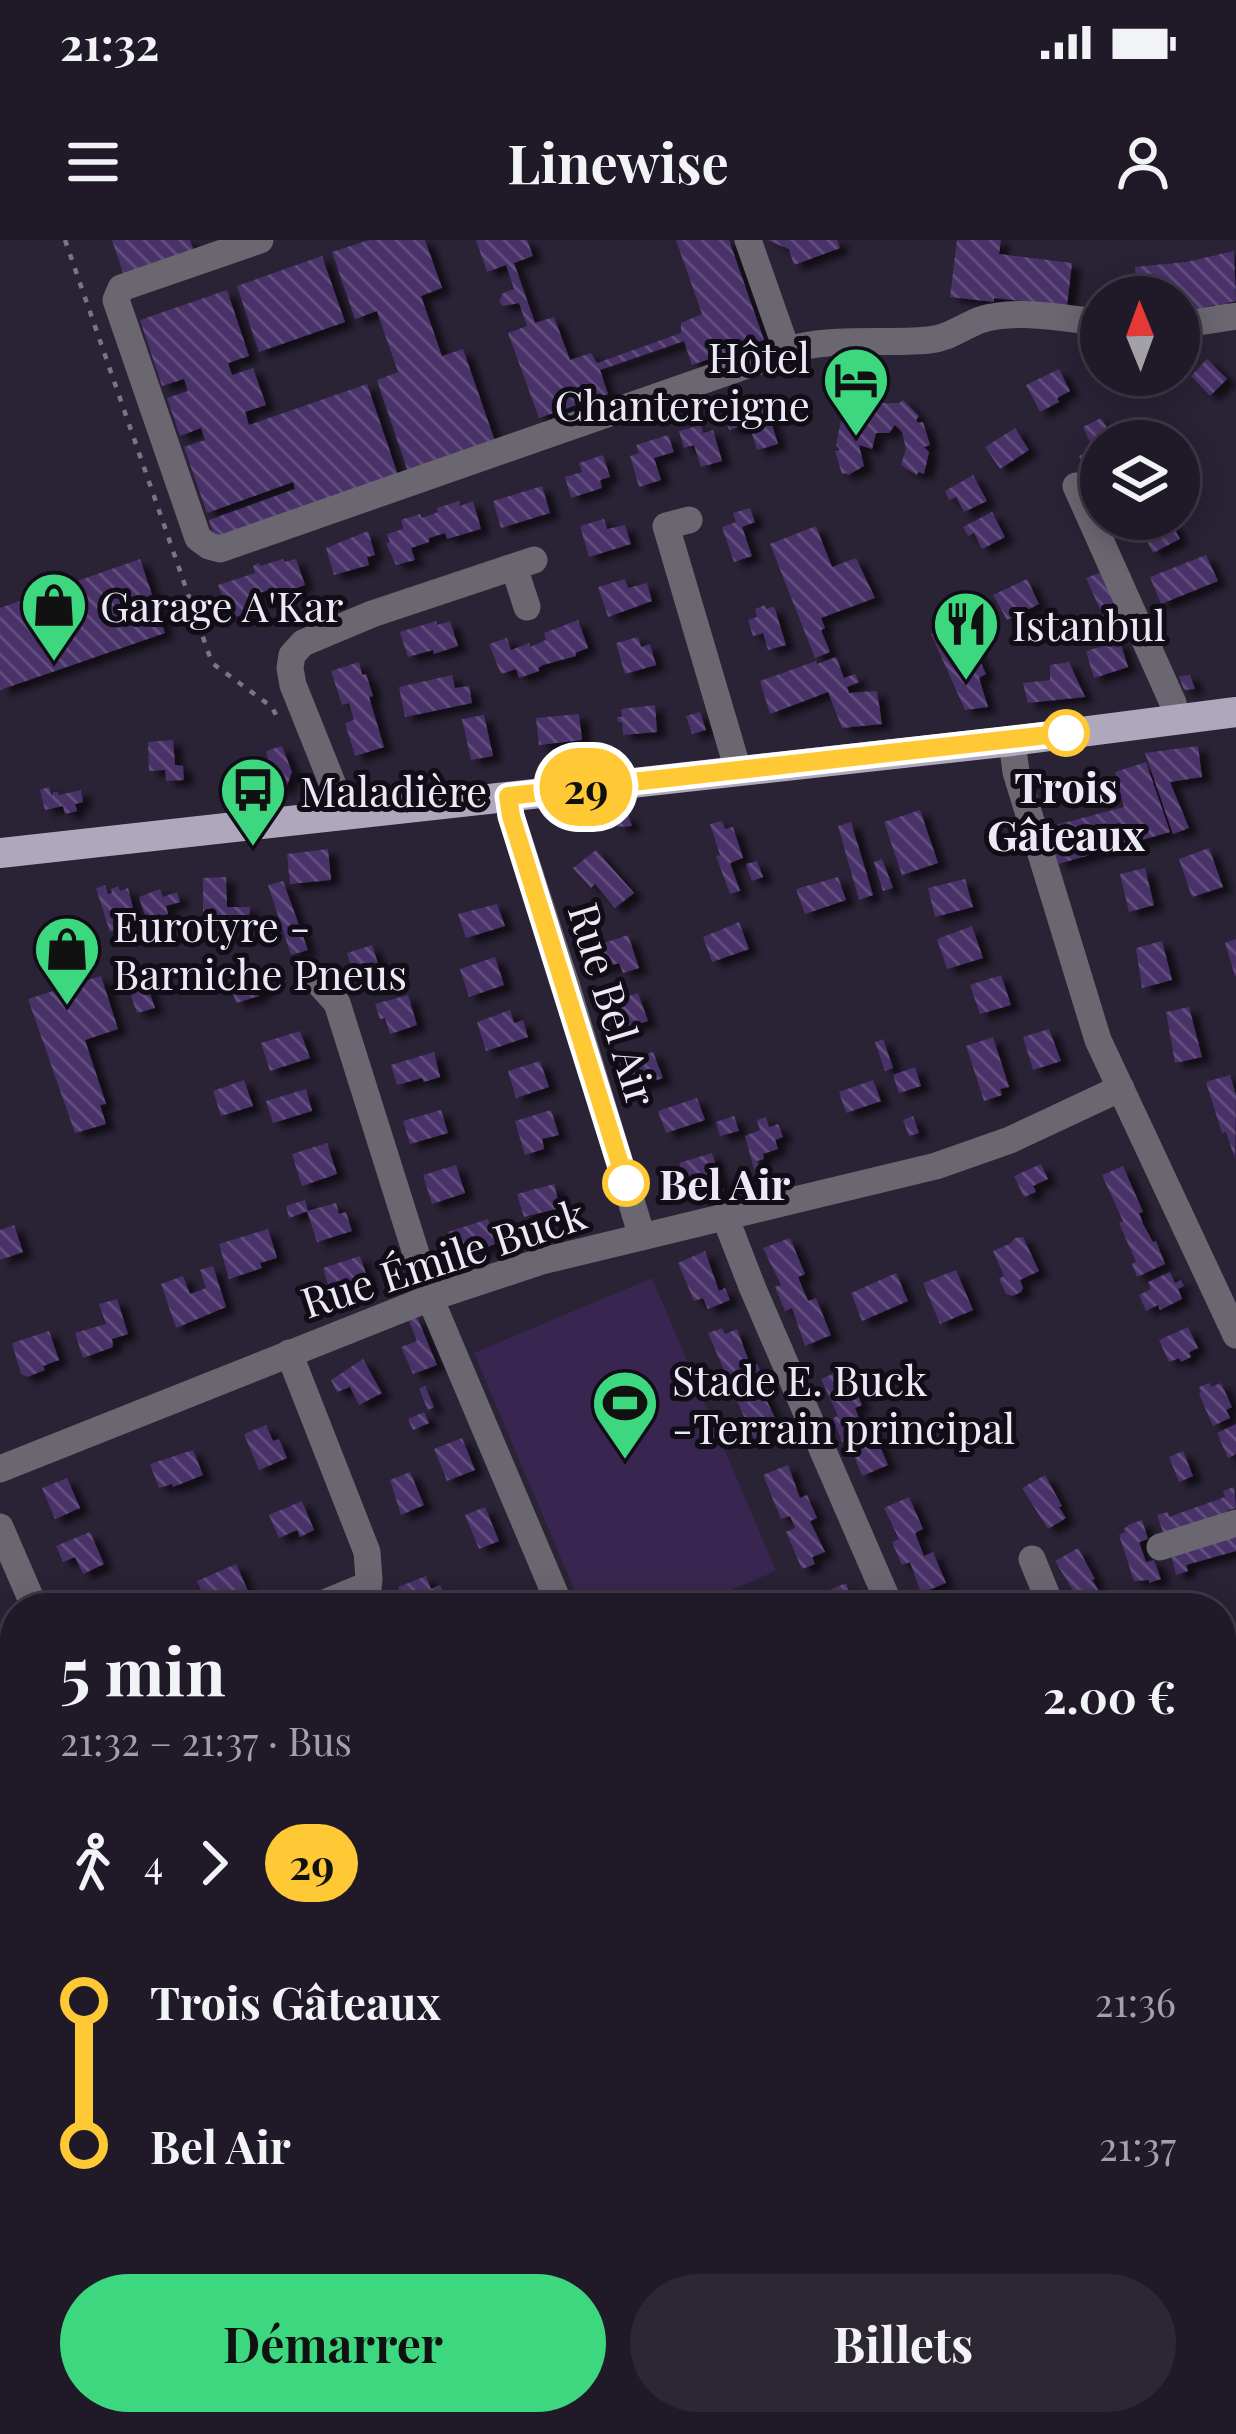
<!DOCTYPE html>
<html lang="fr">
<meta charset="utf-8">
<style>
:root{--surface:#201a28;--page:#2d2734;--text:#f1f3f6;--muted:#a2a1a8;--line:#3d3845;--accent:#3cd77e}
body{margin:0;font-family:"Playfair Display",serif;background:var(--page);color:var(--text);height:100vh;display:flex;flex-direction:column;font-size:45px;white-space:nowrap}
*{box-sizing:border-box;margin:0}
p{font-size:39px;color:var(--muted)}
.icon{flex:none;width:66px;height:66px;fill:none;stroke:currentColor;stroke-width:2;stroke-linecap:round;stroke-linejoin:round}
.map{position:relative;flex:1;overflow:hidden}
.panel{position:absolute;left:0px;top:1353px;width:1236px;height:843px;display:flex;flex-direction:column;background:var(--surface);border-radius:48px 48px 0 0;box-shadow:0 6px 30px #0003,0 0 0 3px var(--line)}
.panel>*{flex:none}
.badge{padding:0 24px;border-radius:39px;font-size:42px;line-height:78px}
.needle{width:78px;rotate:359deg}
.controls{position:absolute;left:1080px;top:36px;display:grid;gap:24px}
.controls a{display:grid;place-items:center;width:120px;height:120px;border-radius:50%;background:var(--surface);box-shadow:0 6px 30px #0003,0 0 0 3px var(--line);font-size:60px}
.map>.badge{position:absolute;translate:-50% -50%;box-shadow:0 0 0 6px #fff}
.legs{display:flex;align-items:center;gap:18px;height:132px;padding:0 60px;font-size:39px}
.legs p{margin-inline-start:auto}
.headline{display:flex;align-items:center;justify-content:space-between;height:204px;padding:0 60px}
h1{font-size:66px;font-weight:700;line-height:90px}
.button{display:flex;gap:24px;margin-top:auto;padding:24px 60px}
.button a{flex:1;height:138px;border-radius:72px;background:var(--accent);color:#111;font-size:48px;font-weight:700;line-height:138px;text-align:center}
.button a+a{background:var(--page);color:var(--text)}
ul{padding:0 60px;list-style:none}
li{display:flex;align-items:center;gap:42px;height:144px;font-size:45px}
li i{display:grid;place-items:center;width:18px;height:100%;margin:0 15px;background:currentColor}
li i::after{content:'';width:30px;height:30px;margin:-15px;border:9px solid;border-radius:50%;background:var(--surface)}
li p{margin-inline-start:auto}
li:first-child i{background:linear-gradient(#0000 50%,currentColor 0)}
li:last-child i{background:linear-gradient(currentColor 50%,#0000 0)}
.status{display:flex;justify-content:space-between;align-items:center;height:84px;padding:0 60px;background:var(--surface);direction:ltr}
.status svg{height:33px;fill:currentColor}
header{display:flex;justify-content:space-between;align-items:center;height:156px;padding:0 60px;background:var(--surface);font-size:54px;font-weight:700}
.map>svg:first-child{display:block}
.forest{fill:url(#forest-crowns)}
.park{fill:#392650}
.building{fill:url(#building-back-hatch);filter:url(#shadow)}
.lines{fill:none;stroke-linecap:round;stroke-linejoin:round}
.path{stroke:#7b7485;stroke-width:4.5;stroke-dasharray:6 9;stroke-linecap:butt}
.minor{stroke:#6a6770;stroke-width:27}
.major{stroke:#afa7bb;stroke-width:30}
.line-1-casing{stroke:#fff;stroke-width:27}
.line-1{stroke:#ffc936;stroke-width:18}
.stop-1-dot{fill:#fff;stroke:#ffc936;stroke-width:6}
.labels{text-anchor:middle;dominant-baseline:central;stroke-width:10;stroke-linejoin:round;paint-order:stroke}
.poi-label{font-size:42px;fill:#ede8f5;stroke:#110d16;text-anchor:start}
.stop-label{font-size:42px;font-weight:bold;fill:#ede8f5;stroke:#110d16}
.street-label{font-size:42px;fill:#ede8f5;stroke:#110d16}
</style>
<div class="status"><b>21:32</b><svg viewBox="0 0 49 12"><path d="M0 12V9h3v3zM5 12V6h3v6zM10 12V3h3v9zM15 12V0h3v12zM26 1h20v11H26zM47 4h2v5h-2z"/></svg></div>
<header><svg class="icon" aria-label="menu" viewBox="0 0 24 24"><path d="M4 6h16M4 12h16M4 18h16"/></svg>Linewise<svg class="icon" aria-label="person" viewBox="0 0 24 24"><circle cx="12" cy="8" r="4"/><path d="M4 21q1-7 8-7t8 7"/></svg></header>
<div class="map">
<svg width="1236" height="2194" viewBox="0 0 1236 2194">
<defs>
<pattern id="forest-crowns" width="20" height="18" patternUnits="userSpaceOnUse" patternTransform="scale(3)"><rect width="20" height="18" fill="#684f89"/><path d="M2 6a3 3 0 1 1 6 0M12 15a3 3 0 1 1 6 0" fill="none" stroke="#7e689a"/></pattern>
<pattern id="building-back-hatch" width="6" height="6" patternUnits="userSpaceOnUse" patternTransform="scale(3)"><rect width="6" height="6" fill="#4a3068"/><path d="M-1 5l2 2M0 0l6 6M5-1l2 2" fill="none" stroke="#644e7e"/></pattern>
<filter id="shadow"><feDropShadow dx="9" dy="5.5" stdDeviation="3" flood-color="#0009"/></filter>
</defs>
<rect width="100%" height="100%" fill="#2a2235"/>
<path class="forest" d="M747 2181H944L946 2192 749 2194Z"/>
<path class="park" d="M652 1038 776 1331 689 1368H582L474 1113Z"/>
<path class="building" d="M112 0H190L195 14 125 39Z
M369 0H425L442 48 421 56 442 116 463 109 496 204 409 235 377 140 398 132 381 83 377 71 355 79 332 12Z
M476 0H527L533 16 514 23 535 83 554 77 570 120 591 113 597 123 681 93V83L702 74 676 0H729L764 100 692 125 684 101 600 130 608 154 539 178 508 93 527 86 519 63 503 66 499 62 503 53 514 49 506 25 487 32Z
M767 0H837L840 8 794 25 789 9Z
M957 0H1001L999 14 1072 23 1067 66 994 58V62L950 57Z
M1234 11 1236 61 1227 63 1228 66 1217 70 1215 65 1196 69 1195 66 1179 67V57H1138L1135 27 1186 22Z
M322 16 345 82 259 112 237 46Z
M227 50 249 116 228 123 232 135 253 128 266 165 245 172 249 185 367 144 399 238 217 303 209 280 295 249 293 242 207 273 184 207 205 200 201 188 180 196 167 158 188 151 184 139 162 146 140 80Z
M1207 119 1227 139 1210 156 1191 136Z
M1059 129 1070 151 1057 158 1059 162 1040 172 1026 145Z
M862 159 865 163H899L903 160 919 176 916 180 918 183 923 182 930 205 924 207 929 212 924 234 918 232 917 235 901 225 906 209 902 192 895 185 889 193H876L872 209 859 205 864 226 848 235 847 233 842 234 835 211 840 210 836 205 841 181 846 182 848 179 845 176Z
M766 165 778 204 757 210 749 184 729 190 724 173Z
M1101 178 1116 201H1101V234L1090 239 1079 216 1093 209 1083 187Z
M701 185 703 193 713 190 722 221 701 227 694 205 684 208 679 191Z
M1015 188 1029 210 1000 229 985 207Z
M668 195 674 212 654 218 661 240 639 247 630 216 639 213 636 205Z
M603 215 610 237 600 240 602 248 571 258 565 237 582 232 579 223Z
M973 235 987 261 964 272 956 257 949 260 945 251Z
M542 246 550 273 501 288 493 261Z
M459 261 460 266 473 261 481 289 447 299 445 293 429 298V302L411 308 415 320 396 325 386 303 390 302 387 294 403 289 401 280 420 274 422 278 438 272 437 268Z
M750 268 755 282 742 287 752 316 734 322 722 287 736 282 733 273Z
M992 272 1005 297 982 309 974 293 968 296 963 287Z
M604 279 607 289 625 285 631 304 589 317 580 286Z
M1136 279H1169L1180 299 1153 313Z
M816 286 832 327 856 318 875 358 821 378 825 388 821 390 830 412 815 418 770 304Z
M368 291 375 315 367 317 369 325 334 335 326 308Z
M1206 315 1218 341 1161 364 1150 337Z
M140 319 165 393 0 450V368Z
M283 319 284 322 296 319 305 345 272 357 269 350 253 355 258 369 230 379 218 345 255 333 253 326 259 323 260 326Z
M1102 332 1116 362 1100 369 1086 338Z
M625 339 628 348 647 343 652 361 608 377 598 347Z
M1027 339 1039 364 1007 380 993 355Z
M765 365 766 369 774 366 786 405 768 410 763 393 753 396 748 380 757 377 755 369Z
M578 380 588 408 575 413 576 416 543 425 538 428 539 431 519 438 516 429 501 434 489 404 507 398 511 410 529 403 530 407 546 400 544 393Z
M961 380 986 434 979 438 988 467 965 470 931 394Z
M436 381 437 385 450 381 458 406 434 414 433 410 408 417 400 392Z
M638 397 641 407 650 404 656 425 625 434 616 403Z
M1120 401 1128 427 1094 438 1086 411Z
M836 417 844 438 855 434 859 442 847 447 849 453 877 451 882 484 842 488 828 452 770 474 760 441 816 421 817 424Z
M359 422 362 435 366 434 373 456 369 457 384 507 355 516 345 483 354 480 349 463 342 465 331 431Z
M1069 422 1085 457 1028 463 1023 443 1050 440V425Z
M452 435 455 448 469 446 472 463 405 477 399 447Z
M1190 435 1195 449 1184 450 1179 436Z
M655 465 657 492 623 495 622 482H618L617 477H622L621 469Z
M700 472 706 490 692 494 686 476Z
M579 474 582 500 539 505 536 478Z
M484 475 493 516 471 520 462 479Z
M173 500 175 525 183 526 184 540 166 541 165 530 149 531 148 502Z
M282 506 292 532 286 548 245 553 242 544 235 545 232 534 270 525 266 511Z
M1198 506 1202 537 1170 542 1189 588 1173 594 1145 513Z
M1146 522 1170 592 1058 624 1048 587 1124 567 1115 532Z
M49 547 52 557 53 552H58L59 555 81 550 83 562 75 564 77 571 65 574 63 566 45 570 40 550Z
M920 570 938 623 902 635 884 582Z
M628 575 632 586 617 587 616 576Z
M722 581 725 589 733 587 743 618 730 623 740 651 730 654 716 616 720 615 710 584Z
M851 582 873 655 859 660 838 586Z
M1209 608 1223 647 1192 657 1179 619Z
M328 609 331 640 290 644 287 614Z
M596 610 634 653 615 668 595 644 591 648 573 628Z
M882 619 893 648 883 651 874 622Z
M757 621 763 637 752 641 746 624Z
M1145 628 1154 665 1129 672 1120 634Z
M226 637 227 667H250L249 681 203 680V638Z
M838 637 846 660 805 674 796 649Z
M965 639 973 667 935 677 928 648Z
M283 641 308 710 291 715 268 645Z
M105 645 108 654 112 653 111 649 118 646 120 651 128 648 134 672 132 684 110 692 96 648Z
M160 649 163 657 177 652 180 662 166 666 168 674 147 681 139 657Z
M497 664 505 686 466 698 458 674Z
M739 682 749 709 712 722 703 697Z
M972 686 983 718 947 729 937 699Z
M628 695 639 728 623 733 619 723 598 729 592 707Z
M1236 699V736H1235L1225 703Z
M1162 701 1172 740 1142 748 1136 708Z
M372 705 382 736 356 744 347 713Z
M495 717 504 745 469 757 460 729Z
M246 724 254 741 261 739 264 751 258 753 259 756 236 763 226 729Z
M1001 735 1011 765 980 774 970 745Z
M101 736 118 789 85 800 106 864 100 865 106 884 75 893 28 759Z
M146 742 155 768 137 773 128 747Z
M638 753 648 781 613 792 607 763Z
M408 755 417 785 390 794 385 778 380 779 375 764Z
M1189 767 1202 817 1175 823 1166 772Z
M510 770 514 783 523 780 528 797 486 811 477 782Z
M1049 789 1061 821 1033 830 1023 797Z
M300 791 310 818 270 831 261 803Z
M993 797 1009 847 1000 849 1002 855 984 861 966 806Z
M883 799 893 828 885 831 875 802Z
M434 812 440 837 424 842 422 838 397 845 391 825Z
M653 812 663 838 636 847 628 820Z
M540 821 549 847 516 858 508 831Z
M915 827 921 846 899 853 893 835Z
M1230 835 1236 855 1235 919 1226 892 1222 893 1206 842Z
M244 840 253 866 221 876 213 851Z
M873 840 881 861 846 873 839 852Z
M306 849 312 871 273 883 266 861Z
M697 858 705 880 666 893 658 871Z
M441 870 448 893 410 904 403 881Z
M551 870 559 895 542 899 544 909 525 915 515 881Z
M734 876 739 891 720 896 716 882Z
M913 876 919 893 909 896 903 880Z
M766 877 769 887 778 884 783 897 775 900 778 909 763 914 764 919 757 921 764 942V946L759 947 745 896 760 890 757 880Z
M327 903 337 934 302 946 292 914Z
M712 913 724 951 702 958 695 938 685 941 679 923Z
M1041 924 1048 939 1033 946 1036 952 1024 957 1014 936Z
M456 925 465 953 432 964 423 935Z
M1123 926 1143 972 1139 973 1143 984 1153 1002 1156 1001 1165 1024 1137 1037 1132 1024 1136 1022 1119 983 1123 981 1102 935Z
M554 944 560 968 524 977 517 954Z
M305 960 308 971 289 978 286 966Z
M336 963 339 974 346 972 352 991 317 1002 307 971Z
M488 979 495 1004 480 1010 478 1004 458 1011 455 1001 451 1002 448 992Z
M14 985 23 1012 0 1020V990Z
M268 989 277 1018 260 1023 262 1028 229 1039 219 1004Z
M1023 997 1039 1031 1020 1040 1023 1048 1021 1052 1012 1056 1006 1054 999 1039 1004 1036 993 1011 1011 1003 1015 998Z
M790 998 805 1034 798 1037 808 1061 816 1058 831 1095 805 1106 792 1068 785 1071 775 1047 781 1045 763 1008Z
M705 1011 719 1051 725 1048 730 1060 708 1069 703 1058 694 1061 678 1023Z
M360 1016 370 1046 339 1056 338 1052 331 1055 323 1028Z
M213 1026 226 1067 176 1088 161 1044 183 1036 190 1054 206 1048 200 1030Z
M956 1030 973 1070 940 1084 923 1043Z
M1170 1032 1175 1043 1181 1040 1184 1046 1178 1049 1182 1059 1160 1070 1158 1065 1146 1071 1139 1055 1151 1049 1148 1042Z
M896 1033 908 1061 862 1081 851 1053Z
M117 1059 128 1094 112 1099 113 1107 83 1118 75 1093 106 1084 99 1064Z
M417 1077 437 1125 413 1134 401 1107 417 1101 409 1081Z
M1188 1087 1198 1108 1189 1112 1191 1117 1181 1122 1179 1118 1169 1122 1159 1100Z
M722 1088 725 1094 737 1089 751 1127 757 1124 763 1137 768 1149 762 1151 780 1188 754 1199 737 1161 745 1158 735 1134 727 1137 708 1093Z
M49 1091 59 1120 43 1126 45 1130 27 1137 21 1134 12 1103Z
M363 1119 382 1153 359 1165 350 1147 337 1152 331 1140Z
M846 1128 862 1165 855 1168 865 1193 873 1190 888 1225 862 1236 848 1200 842 1202 833 1178 838 1176 821 1139Z
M1210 1143 1211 1147 1221 1143 1232 1167 1226 1170 1230 1178 1213 1186 1199 1154 1201 1152 1199 1147Z
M425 1146 434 1167 428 1170 419 1149Z
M424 1172 429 1183 413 1190 408 1179Z
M1236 1184V1214L1228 1218 1217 1193Z
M266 1185 273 1201 279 1199 287 1218 259 1230 244 1194Z
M462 1198 475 1230 447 1241 434 1209Z
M193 1210 203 1235 173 1247 172 1244 159 1248 150 1224Z
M1183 1211 1193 1236 1179 1242 1169 1217Z
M788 1225 800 1258 807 1255 817 1278 810 1281 825 1312 812 1317 815 1324 802 1329 786 1292 795 1288 790 1276 781 1279 763 1235Z
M410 1232 424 1265 401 1275 390 1240Z
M1045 1235 1062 1266 1059 1267 1066 1278 1048 1289 1022 1248Z
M67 1238 80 1268 55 1279 42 1248Z
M1234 1247 1236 1268 1227 1271 1229 1275 1164 1295 1157 1275 1168 1272 1169 1277 1225 1257 1223 1251Z
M909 1257 923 1289 915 1293 924 1316 933 1312 946 1343 921 1353 910 1322 902 1325 892 1302 899 1299 884 1268Z
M302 1261 314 1290 300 1297 297 1290 279 1298 269 1275Z
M485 1267 499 1301 479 1309 465 1275Z
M1142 1280 1148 1299 1139 1302 1144 1316 1146 1322 1154 1320 1161 1339 1149 1343V1340L1134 1341 1119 1295 1125 1292 1124 1289 1130 1284Z
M90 1292 104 1324 83 1334 75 1317 63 1322 56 1306Z
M1236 1296V1311L1186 1325 1188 1331 1176 1335 1171 1315Z
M1078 1308 1095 1339 1092 1340 1099 1351 1080 1362 1055 1321Z
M236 1324 248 1351 227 1359 228 1362 209 1368 197 1341Z
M426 1336 431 1349 440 1345 448 1364 438 1368H407L398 1347Z
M846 1343 855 1368H826L820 1354Z
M118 1354 124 1368H87Z
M15 1429V1484L0 1448V1436Z
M0 1533 11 1557 0 1561Z
M1236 1635V1670H1234L1226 1637Z
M15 1720V1740L0 1746V1727Z
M0 1972 14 2008 0 2014Z
M1236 1983V2009L1221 2012V1986Z
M1236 2145V2178L1224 2150Z
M171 2181H221L224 2187 208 2194H177Z
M331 2181H375L386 2191 389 2188 398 2194H335L329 2182Z
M597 2181H619L640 2194H588Z
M979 2181H987L993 2194H966L963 2190Z
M1051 2181H1083L1088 2191 1083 2194H1039L1037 2190Z
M1125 2181H1198L1202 2188 1189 2194H1132Z"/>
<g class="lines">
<path class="path" d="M65 0 212 423 272 467 280 483
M1221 1808 1236 1802
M1225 1887 1236 1884
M697 2181 706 2194
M787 2181 791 2194
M838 2181 842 2194"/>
<path class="minor" d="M260 0 121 48 116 60 198 298 209 306 220 309 799 107C842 98 885 104 929 100 949 98 962 87 980 80 1017 68 1063 79 1101 82
M748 0 787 111
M1179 85 1236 76
M1076 246 1173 463 1176 479
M689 280 666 286 738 530
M514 327 527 367
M1012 501 1016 532 1098 800 1236 1095
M508 556 511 576 566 744 642 997
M345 575 293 445 290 428 292 415 303 403 372 374 534 320
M318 742 337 763 430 1058 561 1368
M725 977 753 1049 891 1368
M289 1113 367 1312 369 1339 366 1368
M0 1229 430 1058 542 1021 936 926 1010 900 1121 848
M0 1287 35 1368
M1160 1307 1236 1283
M1032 1319 1052 1368
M312 1368 368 1345
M1221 1528 1236 1524
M0 1615 15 1608
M1221 1769 1236 1768
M0 1842 15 1875
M0 2181 15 2178
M84 2181 89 2194
M734 2181 737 2194"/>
<path class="major" d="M0 613 1012 501 1236 472"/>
</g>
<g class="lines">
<g class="line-1-casing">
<path id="line-1" d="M626 943 511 576 508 556 1066 493"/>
</g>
<use href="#line-1" class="line-1"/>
</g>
<defs>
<g id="hotel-pin" transform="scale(3.45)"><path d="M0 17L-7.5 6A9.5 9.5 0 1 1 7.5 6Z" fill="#3cd77e" stroke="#110d16"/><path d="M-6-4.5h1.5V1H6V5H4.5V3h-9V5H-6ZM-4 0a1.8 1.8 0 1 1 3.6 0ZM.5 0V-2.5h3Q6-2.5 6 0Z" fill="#111"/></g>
<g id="shop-pin" transform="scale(3.45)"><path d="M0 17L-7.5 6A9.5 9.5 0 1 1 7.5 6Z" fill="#3cd77e" stroke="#110d16"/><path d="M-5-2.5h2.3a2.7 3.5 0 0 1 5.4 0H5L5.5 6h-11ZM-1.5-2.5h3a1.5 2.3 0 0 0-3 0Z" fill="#111"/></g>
<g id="restaurant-pin" transform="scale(3.45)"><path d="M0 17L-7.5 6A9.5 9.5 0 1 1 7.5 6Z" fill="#3cd77e" stroke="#110d16"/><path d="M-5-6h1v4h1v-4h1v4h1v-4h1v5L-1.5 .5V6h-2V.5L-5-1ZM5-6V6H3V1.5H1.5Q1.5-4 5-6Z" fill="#111"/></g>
<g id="bus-pin" transform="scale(3.45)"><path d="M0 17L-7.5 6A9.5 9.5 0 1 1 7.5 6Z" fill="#3cd77e" stroke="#110d16"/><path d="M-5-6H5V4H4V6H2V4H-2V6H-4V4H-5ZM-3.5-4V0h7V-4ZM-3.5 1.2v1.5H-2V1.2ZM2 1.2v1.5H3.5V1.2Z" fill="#111"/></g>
<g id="stadium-pin" transform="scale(3.45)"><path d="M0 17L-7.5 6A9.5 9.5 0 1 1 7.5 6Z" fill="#3cd77e" stroke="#110d16"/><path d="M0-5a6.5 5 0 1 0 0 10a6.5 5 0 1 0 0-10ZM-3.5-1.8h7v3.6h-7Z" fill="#111"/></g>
</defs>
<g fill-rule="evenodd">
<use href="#hotel-pin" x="856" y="140"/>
<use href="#shop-pin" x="54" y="365"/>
<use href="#restaurant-pin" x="966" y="384"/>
<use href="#bus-pin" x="253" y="550"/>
<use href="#shop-pin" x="67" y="709"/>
<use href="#stadium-pin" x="625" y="1163"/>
</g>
<g class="stop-1-dot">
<circle cx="1066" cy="493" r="21"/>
<circle cx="626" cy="943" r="21"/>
</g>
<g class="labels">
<g class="poi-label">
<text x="810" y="116" text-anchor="end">Hôtel<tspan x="810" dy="48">Chantereigne</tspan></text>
<text x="100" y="365">Garage A'Kar</text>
<text x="1012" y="384">Istanbul</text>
<text x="300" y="550">Maladière</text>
<text x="113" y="685">Eurotyre -<tspan x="113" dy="48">Barniche Pneus</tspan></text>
<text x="672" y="1139">Stade E. Buck<tspan x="672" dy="48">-Terrain principal</tspan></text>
</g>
<g class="stop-label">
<text x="1066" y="546">Trois<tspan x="1066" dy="48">Gâteaux</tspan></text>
<text x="659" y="943" text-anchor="start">Bel Air</text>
</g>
<g class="street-label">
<text transform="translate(614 764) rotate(73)">Rue Bel Air</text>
<text transform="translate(443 1017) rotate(-18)">Rue Émile Buck</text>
</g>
</g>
</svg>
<div class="controls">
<a><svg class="needle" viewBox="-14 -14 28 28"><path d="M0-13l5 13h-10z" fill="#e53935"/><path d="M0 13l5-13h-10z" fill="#a2a1a8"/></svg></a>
<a><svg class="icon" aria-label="layers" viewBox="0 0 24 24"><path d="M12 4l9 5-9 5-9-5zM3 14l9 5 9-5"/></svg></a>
</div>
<b class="badge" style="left:586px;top:547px;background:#ffc936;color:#111">29</b>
<section class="panel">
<div class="headline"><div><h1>5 min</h1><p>21:32 – 21:37 · Bus</p></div><b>2.00 €</b></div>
<div class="legs"><svg class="icon" aria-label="walk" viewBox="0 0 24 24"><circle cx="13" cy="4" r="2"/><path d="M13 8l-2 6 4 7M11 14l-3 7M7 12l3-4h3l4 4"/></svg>4<svg class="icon" aria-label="forward" viewBox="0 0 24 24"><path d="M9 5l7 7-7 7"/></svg><b class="badge" style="background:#ffc936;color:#111">29</b></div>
<ul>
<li><i style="color:#ffc936"></i><b>Trois Gâteaux</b><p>21:36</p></li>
<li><i style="color:#ffc936"></i><b>Bel Air</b><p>21:37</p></li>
</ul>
<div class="button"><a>Démarrer</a><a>Billets</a></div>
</section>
</div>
